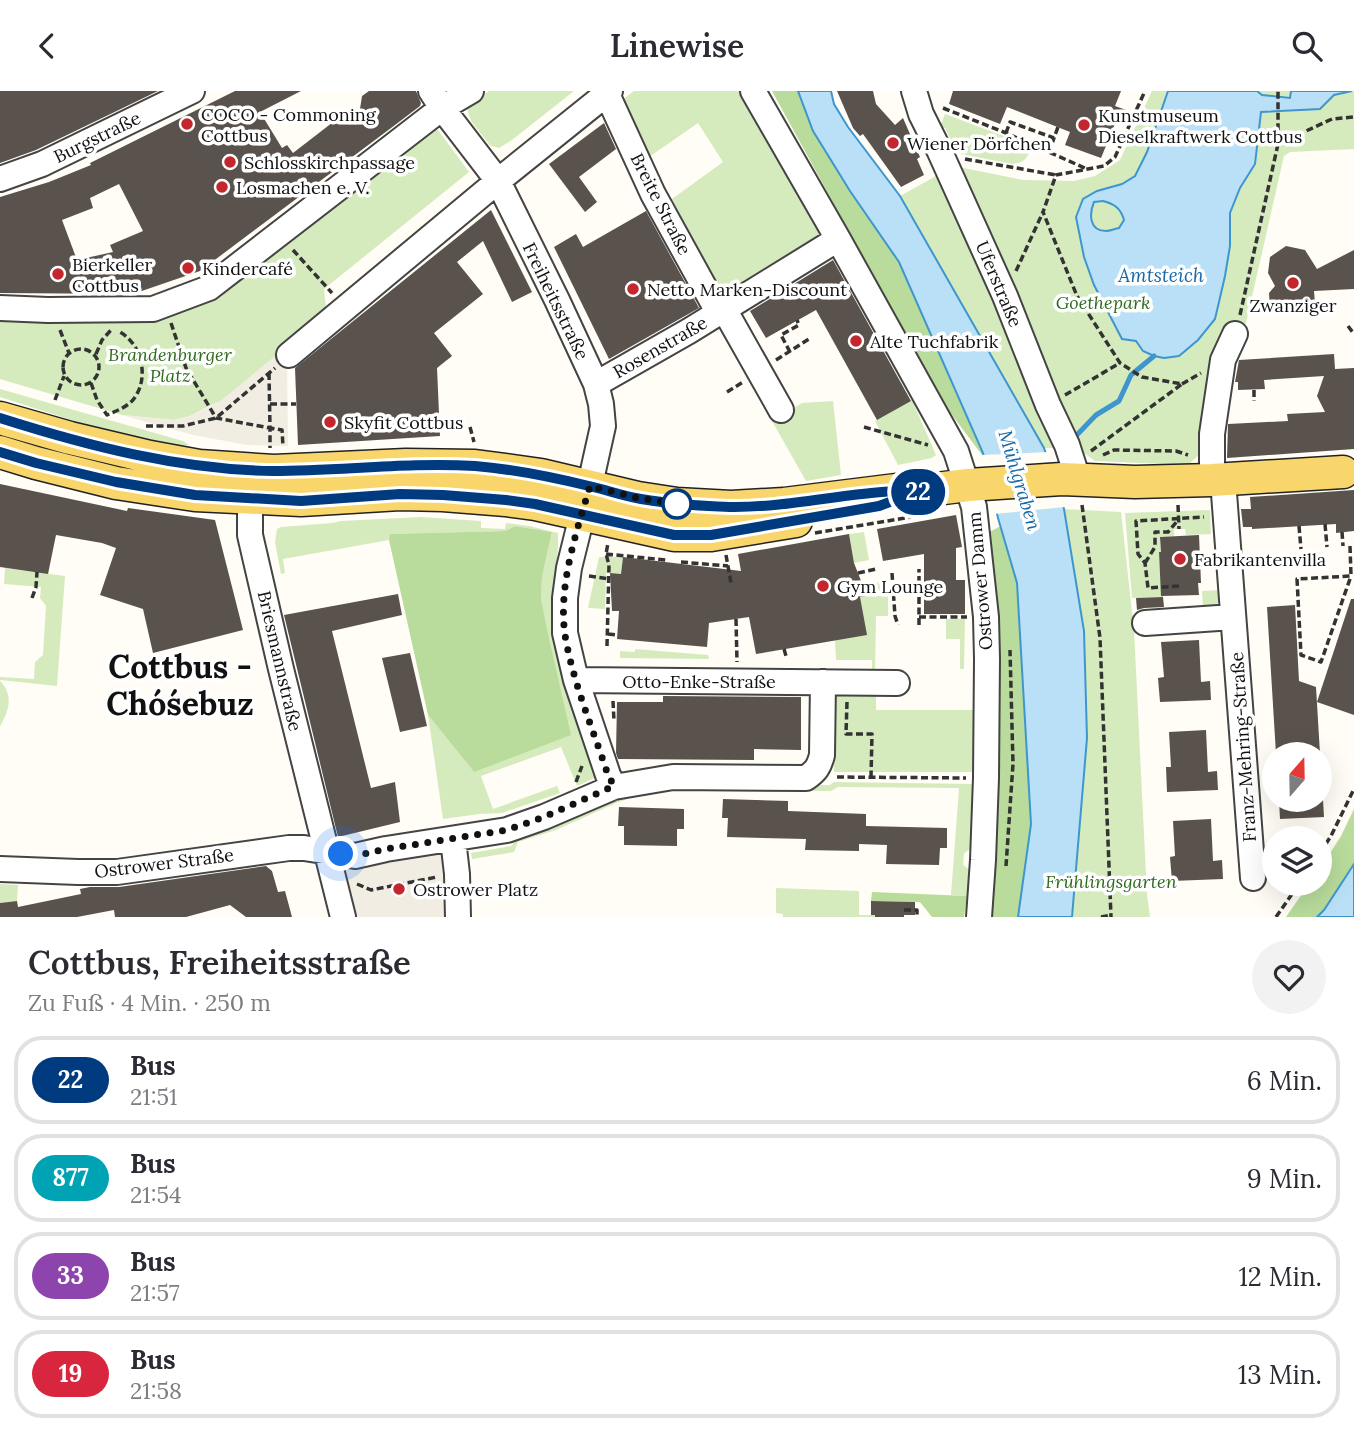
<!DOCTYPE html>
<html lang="de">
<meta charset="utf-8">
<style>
:root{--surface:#fff;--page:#f2f2f3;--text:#2b2b33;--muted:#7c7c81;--line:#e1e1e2}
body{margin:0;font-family:Lora,serif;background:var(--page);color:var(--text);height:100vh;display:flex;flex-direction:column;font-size:26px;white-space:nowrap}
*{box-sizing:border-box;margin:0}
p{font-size:23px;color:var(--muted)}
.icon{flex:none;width:38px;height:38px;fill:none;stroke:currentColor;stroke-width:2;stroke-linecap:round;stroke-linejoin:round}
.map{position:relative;height:826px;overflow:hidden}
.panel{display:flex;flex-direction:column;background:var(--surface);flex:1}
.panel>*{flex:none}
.badge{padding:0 14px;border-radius:23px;font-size:24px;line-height:46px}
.needle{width:46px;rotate:20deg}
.buttons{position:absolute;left:1262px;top:651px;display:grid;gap:14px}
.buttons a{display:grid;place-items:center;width:70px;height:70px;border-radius:50%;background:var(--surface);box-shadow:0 7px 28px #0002;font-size:35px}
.you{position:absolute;width:35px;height:35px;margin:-18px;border:5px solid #fff;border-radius:50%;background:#1a73e8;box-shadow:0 0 0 10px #1a73e833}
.map>.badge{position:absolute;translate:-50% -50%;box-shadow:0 0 0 4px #fff}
.round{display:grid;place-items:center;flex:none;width:74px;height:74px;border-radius:37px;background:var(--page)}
.summary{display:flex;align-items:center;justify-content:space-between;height:119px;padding:0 28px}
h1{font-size:33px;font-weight:600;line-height:52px}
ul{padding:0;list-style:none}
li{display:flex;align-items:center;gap:21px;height:88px;margin:0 14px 10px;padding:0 14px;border:4px solid var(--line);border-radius:28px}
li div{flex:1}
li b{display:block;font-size:26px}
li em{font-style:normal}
li .badge{min-width:77px;font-weight:700;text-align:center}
header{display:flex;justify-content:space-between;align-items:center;height:91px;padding:0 28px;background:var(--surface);font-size:32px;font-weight:600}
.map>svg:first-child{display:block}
.green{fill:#d5ebbd}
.forest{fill:#b9dc9c}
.plaza{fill:#f1ede2}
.water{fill:#b9e0f7;stroke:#3f96cf;stroke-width:2;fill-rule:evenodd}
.pier{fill:#fffdf5}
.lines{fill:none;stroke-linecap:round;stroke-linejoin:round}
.stream{stroke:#3f96cf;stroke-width:5}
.building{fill:#5a524d;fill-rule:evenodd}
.minor-casing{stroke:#444;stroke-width:28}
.major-casing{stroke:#222;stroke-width:35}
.path{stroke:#333;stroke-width:3.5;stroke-dasharray:7 3.5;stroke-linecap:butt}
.minor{stroke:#fff;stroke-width:24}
.major{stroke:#f9d66b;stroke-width:32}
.line-casing{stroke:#fff;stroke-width:16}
.line{stroke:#003b80;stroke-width:10}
.walk{stroke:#111;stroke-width:7;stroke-dasharray:0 12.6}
.poi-dot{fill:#c4262e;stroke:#fff;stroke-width:2.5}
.stop-dot{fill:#fff;stroke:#003b80;stroke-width:3.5}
.labels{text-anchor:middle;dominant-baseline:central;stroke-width:7;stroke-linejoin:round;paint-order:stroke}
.poi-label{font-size:18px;fill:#111;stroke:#fff;text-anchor:start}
.street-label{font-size:18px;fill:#111;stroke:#fff}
.park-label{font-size:18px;font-style:italic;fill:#2f6b1f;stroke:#fff}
.water-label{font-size:19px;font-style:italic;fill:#1768a6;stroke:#fff}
.town-label{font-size:32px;font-weight:bold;fill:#111;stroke:#fff}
</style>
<header><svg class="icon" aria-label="back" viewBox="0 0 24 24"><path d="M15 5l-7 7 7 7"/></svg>Linewise<svg class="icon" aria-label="search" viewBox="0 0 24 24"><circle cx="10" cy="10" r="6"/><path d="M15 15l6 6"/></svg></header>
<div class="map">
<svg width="1354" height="826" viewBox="0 0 1354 826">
<rect width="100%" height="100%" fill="#fffdf5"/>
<path class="green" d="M489 0H574L512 49 499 57 491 55 489 53 471 30 467 18 472 10Z
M634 0H742L823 149 724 206 672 108 723 71 698 32 649 66 622 9Z
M1152 0H1354V58L1290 61 1284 65 1246 232 1217 255 1207 289 1201 362 1188 374 1095 370 1077 357H1044L900 105 954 75 1023 89 1074 90 1095 85 1120 69Z
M945 23 1027 54 1030 59C1027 69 1022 72 1012 73L961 63 956 59 945 37H943L941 33Z
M432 31 469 81 324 198 326 216 278 263 221 310 209 315 190 325 174 329 122 324 0 288V222L154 220Z
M0 298 183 350 189 354 176 355 99 338 0 306Z
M912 309 936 364 932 367 898 374 875 330Z
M833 310 841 384 806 390 772 330 802 312Z
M1064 418 1121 421 1134 539 1147 804 1150 826H1072L1087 647 1084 540Z
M1210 419 1211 443 1186 444 1185 438H1174V445L1160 446 1161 461 1159 462 1160 478 1162 479 1163 506 1132 507 1125 422Z
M421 426 481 430V437L505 438 506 432 529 435 558 442V455L555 503 599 685 577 695 561 656 481 685 493 718 557 695 560 702 502 722 479 723 443 728 428 624 474 681 545 534 541 508 542 486 552 441 515 435 505 440 391 443 389 449 283 468 285 482 281 483 275 451 277 438 281 436 332 432 341 430Z
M864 441 869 469 854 472 849 443Z
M599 466H623L621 483 606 482 605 518 588 517Z
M5 477 65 485 57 595 0 589V586L34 588 35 571 43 564 46 515 40 507 41 496 4 493Z
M888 491V525H876L875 582 872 583V569H836L835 549 857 493Z
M1221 499C1221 513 1216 516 1203 518L1202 500Z
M946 528H965L964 578H960V548H946Z
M635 558 708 564 709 568 620 567V560L635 561Z
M0 590C14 604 9 620 0 635Z
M835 604 876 605V619H973V681H834Z
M834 691 973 693 971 758 964 762 963 774 970 779 967 805 951 804 959 697 838 696 831 700 712 699 716 693 830 694Z
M691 694 694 700H662L633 706 616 712 556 739 518 751 514 761 472 768 471 762 511 755 513 753 512 747 614 706Z
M0 793 18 794 17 810 0 812Z
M776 797 859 800V824H875V826H783V823L776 822Z"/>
<path class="forest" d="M772 0H798L813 40 850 100 899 171 983 362 982 364 943 312Z
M515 435 552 441 542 486 541 508 546 534 571 644 474 681 428 624 389 449 390 443 505 440Z
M1001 435 1017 491 1031 733 1018 826H993L990 810 998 656 996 501 987 442Z
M1354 718V773L1324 819 1317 826H1286L1309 793H1320V778L1341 745Z
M872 801 967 805 964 826H932L920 811 871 810Z"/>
<path class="plaza" d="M278 263 287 273 288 355 247 354 193 344 122 324 174 329 190 325 221 310Z
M430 754 448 763 452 826H352L339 765Z"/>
<path class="water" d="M798 0H831L834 13 848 36 900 105 1044 357 1064 418 1084 540 1087 647 1072 826H1018L1031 733 1017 492 998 427 983 362 899 171 850 100 813 40Z
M1168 0H1257L1262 4 1290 7 1291 0H1352L1334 4 1320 18 1261 21 1255 73 1240 97 1230 122V155L1225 185 1215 228 1198 249 1179 265 1164 267 1154 265 1143 260 1136 250 1122 248 1094 194 1084 166 1076 126 1083 108 1097 100 1122 93 1135 85 1147 61ZM1103 110C1115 113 1121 118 1124 129L1119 137C1114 138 1110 140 1106 140 1089 140 1089 123 1094 111Z
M1354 773V826H1317L1324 819Z"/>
<path class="pier" d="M1049 361 1065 416 994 423 982 364Z"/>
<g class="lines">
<path class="stream" d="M1073 348 1096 324 1119 310 1131 284 1154 265"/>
</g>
<path class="building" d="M0 0H158L36 59 0 72Z
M235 0H301L260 21 282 57 287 54 293 62 337 28 340 31 360 18 362 5 369 0H416L421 12 420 15 395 34 200 180 133 203 0 202V106L49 91 91 74 90 72ZM119 93 143 140 110 154 113 161 77 169 62 129 93 117 90 107Z
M837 0H873L876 13 895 34 903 27 920 66 917 68 924 84 901 96 863 43 860 45 853 37Z
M953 0H1121L1115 15 1137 23 1115 33 1101 67 1065 54 1070 41 1007 16 1000 33 949 13Z
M604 32 616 58 579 86 597 111 585 121 549 73Z
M491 119 532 201 512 211 483 150 457 171 483 203 434 242 452 265 437 277 440 345 298 354 295 277Z
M646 120 699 217 609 268 554 156 576 143 583 156Z
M1286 155 1305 159 1317 178 1354 159V198L1314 200 1315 213 1270 218 1269 202 1275 195 1268 182 1270 166Z
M833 169 911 310 877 329 816 219 766 247 750 220Z
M1334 263 1335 278 1354 277V358L1227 367 1228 333 1288 330 1287 323 1325 321 1317 305 1324 285 1264 289 1265 298 1238 299V291H1235L1239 269Z
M0 393 127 420 128 417 215 429 243 539 153 562 143 518 100 504 116 457 102 452 56 444 48 483 0 476Z
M1354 399V440L1336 442V433L1252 438V436H1243L1241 418H1251L1250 406Z
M956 424 962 456 956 457V489H965V523H924V463L883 470 877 438Z
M849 443 854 472 867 505 860 506 867 544 756 563 749 526 709 532 707 556 617 548 619 520H612L610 482 621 483 623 466 741 480 738 463Z
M1199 444 1201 492H1198L1199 504 1161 505 1159 461H1161L1160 446Z
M398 503 402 524 332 540 371 697 395 691 400 731 338 746 284 524Z
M1163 506 1164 516 1144 517 1137 519 1136 507Z
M1351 508H1354V624L1317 611Z
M1295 514 1299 590 1316 596 1320 663H1276L1267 516Z
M1199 549 1201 591 1210 590 1211 609 1160 611 1158 587 1164 586 1161 551Z
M410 562 427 635 400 641 382 567Z
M663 605 801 606V659L754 658V669L618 668 616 662 617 611H663Z
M1206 639 1208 681 1217 680 1218 699 1167 701 1166 676H1171L1169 641Z
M723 708 788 710V720L866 723V735L947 737V757H940L939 774 886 773 887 754 859 753V760L805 759 806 748 727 746 728 727H722Z
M1279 709H1323L1324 726 1280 728Z
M619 716 684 718V738H677V755L624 754V735H618Z
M1211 728 1213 770 1222 769 1223 788 1172 790 1170 766 1175 765 1173 730Z
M266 775 272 780 278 801 285 800 292 826H246L230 814 186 826H115L114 819 77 826H0V812L17 810 18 816 81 803 80 798 90 796H119Z
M871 810 915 811V824H904V826H875V824H871Z"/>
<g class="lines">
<g class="minor-casing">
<path id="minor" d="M431 0 442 17 498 90 557 209 596 293 601 313 603 335 593 380 569 477 565 507V542L576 589 608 684 614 696
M753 0 838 148 956 360 974 416 986 526 987 568 986 687 983 769 979 826
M914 0 921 23 940 61 1005 205 1048 314 1067 354 1078 388
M607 3 653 103 718 221
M0 88 42 73 192 0
M0 217 48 219 153 218 209 197 442 17 471 0
M724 218 781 319
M289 264 498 90 610 0
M596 293 689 240 838 148
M1212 389V343L1223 269 1235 243
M1223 389 1253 787
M250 390V444L281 578 343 826
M1145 532 1233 526
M576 589 897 592
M453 748 457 783 458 826
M0 778 78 781H117L289 757H304L355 765 386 758 507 739 544 726 614 696 673 686 806 687C816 680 819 676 822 664L823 591"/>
</g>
<g class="major-casing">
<path id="major" d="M0 327 70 347 150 366 199 375 274 380 406 374 475 375 541 384 638 407 677 413 731 416 784 413 896 399 920 400 968 394 1062 388 1135 391 1212 389 1343 381
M0 361 36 372 116 392 195 404 301 409 400 403 443 404 506 409 535 413 674 444H711L796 430"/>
</g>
<path class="path" d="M943 17 1006 42 1087 78
M1006 42 1010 31 1054 47 1058 36
M1278 53 1332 28 1354 26
M1049 61 1054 47
M965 68 1056 84
M293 159 332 202
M1016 180 1043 121
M1240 224 1278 53V0
M171 232 186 277 216 327 270 337V357
M1348 235 1354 243
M60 239 69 262
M63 276a18 18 0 1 1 36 0a18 18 0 1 1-36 0Z
M790 261 781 244 799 234 797 229
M96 263 102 249 111 239
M776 269 809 248
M269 282 270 337 282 339 283 355
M91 292 97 309 107 324C116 320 125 317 132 310 150 290 143 254 120 241
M1182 293 1201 282
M1254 299V310
M727 301 743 291
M1065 304 1120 272
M55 309 64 285
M270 313H296
M146 335H183L216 327 275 277
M470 336 474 351
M864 336 928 354
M1091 360 1182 293 1142 286 1120 272 1077 205 1043 121 1056 84 1104 75 1115 66 1145 0
M1103 364 1114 359 1176 360 1188 364
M1082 414 1100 547 1111 826
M1178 414 1179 438
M1325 433 1327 456
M1299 435 1301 458
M1342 441 1343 455
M815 442 911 426
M1350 455 1351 485 1297 488 1301 564 1321 571 1351 485
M606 463 666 469
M726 464 731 492
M681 471 728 475
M1145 472 1155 456V441H1168L1179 428
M858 482 876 478
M892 482 895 525 898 534
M589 485 610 488
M1179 495 1148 497 1145 472 1138 463 1136 430 1204 426
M32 507 36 496 37 481
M919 526H967
M736 528 737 571
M919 534V478
M608 543 617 544
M607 555 609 474 606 463 608 452
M784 558 786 565
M613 610 614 630
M847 611 846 643H872L871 686
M837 686 966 687
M576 691 582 675
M1320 762 1331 745 1354 698
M1006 775 1013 673 1010 559
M357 793 371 799 437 786
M904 819H917V826
M1101 826 1111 824
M1276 826 1299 793"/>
<use href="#minor" class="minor"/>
<use href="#major" class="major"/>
</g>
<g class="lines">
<g class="line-casing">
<path id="line" d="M0 327C88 355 181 379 274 380 341 380 408 371 475 375 513 378 552 386 589 395 607 399 623 405 641 408 670 413 700 415 730 416 794 417 856 398 920 400L879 415 711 444H674L535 413 506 409 443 404 400 403 301 410 195 404 116 391 36 372 0 361"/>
</g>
<use href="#line" class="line"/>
<path class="walk" d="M341 763 355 765 386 758 507 739 544 726 614 695 608 684C593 638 573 592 565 544 558 495 576 442 590 395L638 407 677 413"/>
</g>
<g class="poi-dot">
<circle cx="187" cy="33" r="7"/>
<circle cx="1084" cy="34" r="7"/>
<circle cx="893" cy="52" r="7"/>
<circle cx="230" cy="71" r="7"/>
<circle cx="222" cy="96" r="7"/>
<circle cx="188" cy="177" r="7"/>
<circle cx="58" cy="183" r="7"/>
<circle cx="1293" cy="192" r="7"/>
<circle cx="633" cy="198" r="7"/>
<circle cx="856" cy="250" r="7"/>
<circle cx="330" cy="331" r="7"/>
<circle cx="1180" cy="468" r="7"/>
<circle cx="823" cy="495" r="7"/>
<circle cx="399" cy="798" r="7"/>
</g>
<circle class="stop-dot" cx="677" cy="413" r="14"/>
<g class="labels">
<g class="poi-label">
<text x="201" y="23">COCO - Commoning<tspan x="201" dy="21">Cottbus</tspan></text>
<text x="1098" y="24">Kunstmuseum<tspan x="1098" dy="21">Dieselkraftwerk Cottbus</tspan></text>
<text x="907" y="52">Wiener Dörfchen</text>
<text x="244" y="71">Schlosskirchpassage</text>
<text x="236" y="96">Losmachen e. V.</text>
<text x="72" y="173">Bierkeller<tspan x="72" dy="21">Cottbus</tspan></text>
<text x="202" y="177">Kindercafé</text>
<text x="647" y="198">Netto Marken-Discount</text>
<text x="1293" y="214" text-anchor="middle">Zwanziger</text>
<text x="870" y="250">Alte Tuchfabrik</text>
<text x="344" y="331">Skyfit Cottbus</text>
<text x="1194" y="468">Fabrikantenvilla</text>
<text x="837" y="495">Gym Lounge</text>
<text x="413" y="798">Ostrower Platz</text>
</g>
<g class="street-label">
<text transform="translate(97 46) rotate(-26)">Burgstraße</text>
<text transform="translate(661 113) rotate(63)">Breite Straße</text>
<text transform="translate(999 193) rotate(67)">Uferstraße</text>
<text transform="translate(556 210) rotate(64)">Freiheitsstraße</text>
<text transform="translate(660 256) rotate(-30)">Rosenstraße</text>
<text transform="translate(980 490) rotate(-95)">Ostrower Damm</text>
<text transform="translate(280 570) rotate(77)">Briesmannstraße</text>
<text x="699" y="590">Otto-Enke-Straße</text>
<text transform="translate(1243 656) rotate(-94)">Franz-Mehring-Straße</text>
<text transform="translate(164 772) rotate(-7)">Ostrower Straße</text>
</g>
<g class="park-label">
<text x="1103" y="211">Goethepark</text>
<text x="170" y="263">Brandenburger<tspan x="170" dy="21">Platz</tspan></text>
<text x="1111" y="790">Frühlingsgarten</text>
</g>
<g class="water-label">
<text x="1161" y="184">Amtsteich</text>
<text transform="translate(1020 389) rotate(73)">Mühlgraben</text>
</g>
<g class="town-label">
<text x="180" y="575">Cottbus -<tspan x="180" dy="37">Chóśebuz</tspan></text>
</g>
</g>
</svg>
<div class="buttons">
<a><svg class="needle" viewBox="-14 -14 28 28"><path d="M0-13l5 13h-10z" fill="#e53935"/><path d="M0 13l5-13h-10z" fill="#7c7c81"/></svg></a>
<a><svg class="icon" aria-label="layers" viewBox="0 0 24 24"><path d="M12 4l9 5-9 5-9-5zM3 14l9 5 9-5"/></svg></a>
</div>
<div class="you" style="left:341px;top:763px"></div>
<b class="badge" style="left:918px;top:401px;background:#003b80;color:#fff">22</b>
</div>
<section class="panel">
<div class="summary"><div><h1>Cottbus, Freiheitsstraße</h1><p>Zu Fuß · 4 Min. · 250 m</p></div><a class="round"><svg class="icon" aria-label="heart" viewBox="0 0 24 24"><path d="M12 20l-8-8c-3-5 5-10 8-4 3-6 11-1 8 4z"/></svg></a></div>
<ul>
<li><span class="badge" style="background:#003b80;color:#fff">22</span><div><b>Bus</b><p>21:51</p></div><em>6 Min.</em></li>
<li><span class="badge" style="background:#00a3b4;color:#fff">877</span><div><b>Bus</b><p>21:54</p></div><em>9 Min.</em></li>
<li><span class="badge" style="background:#8e44ad;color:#fff">33</span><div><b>Bus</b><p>21:57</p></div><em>12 Min.</em></li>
<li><span class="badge" style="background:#d7263d;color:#fff">19</span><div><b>Bus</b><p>21:58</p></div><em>13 Min.</em></li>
</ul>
</section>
